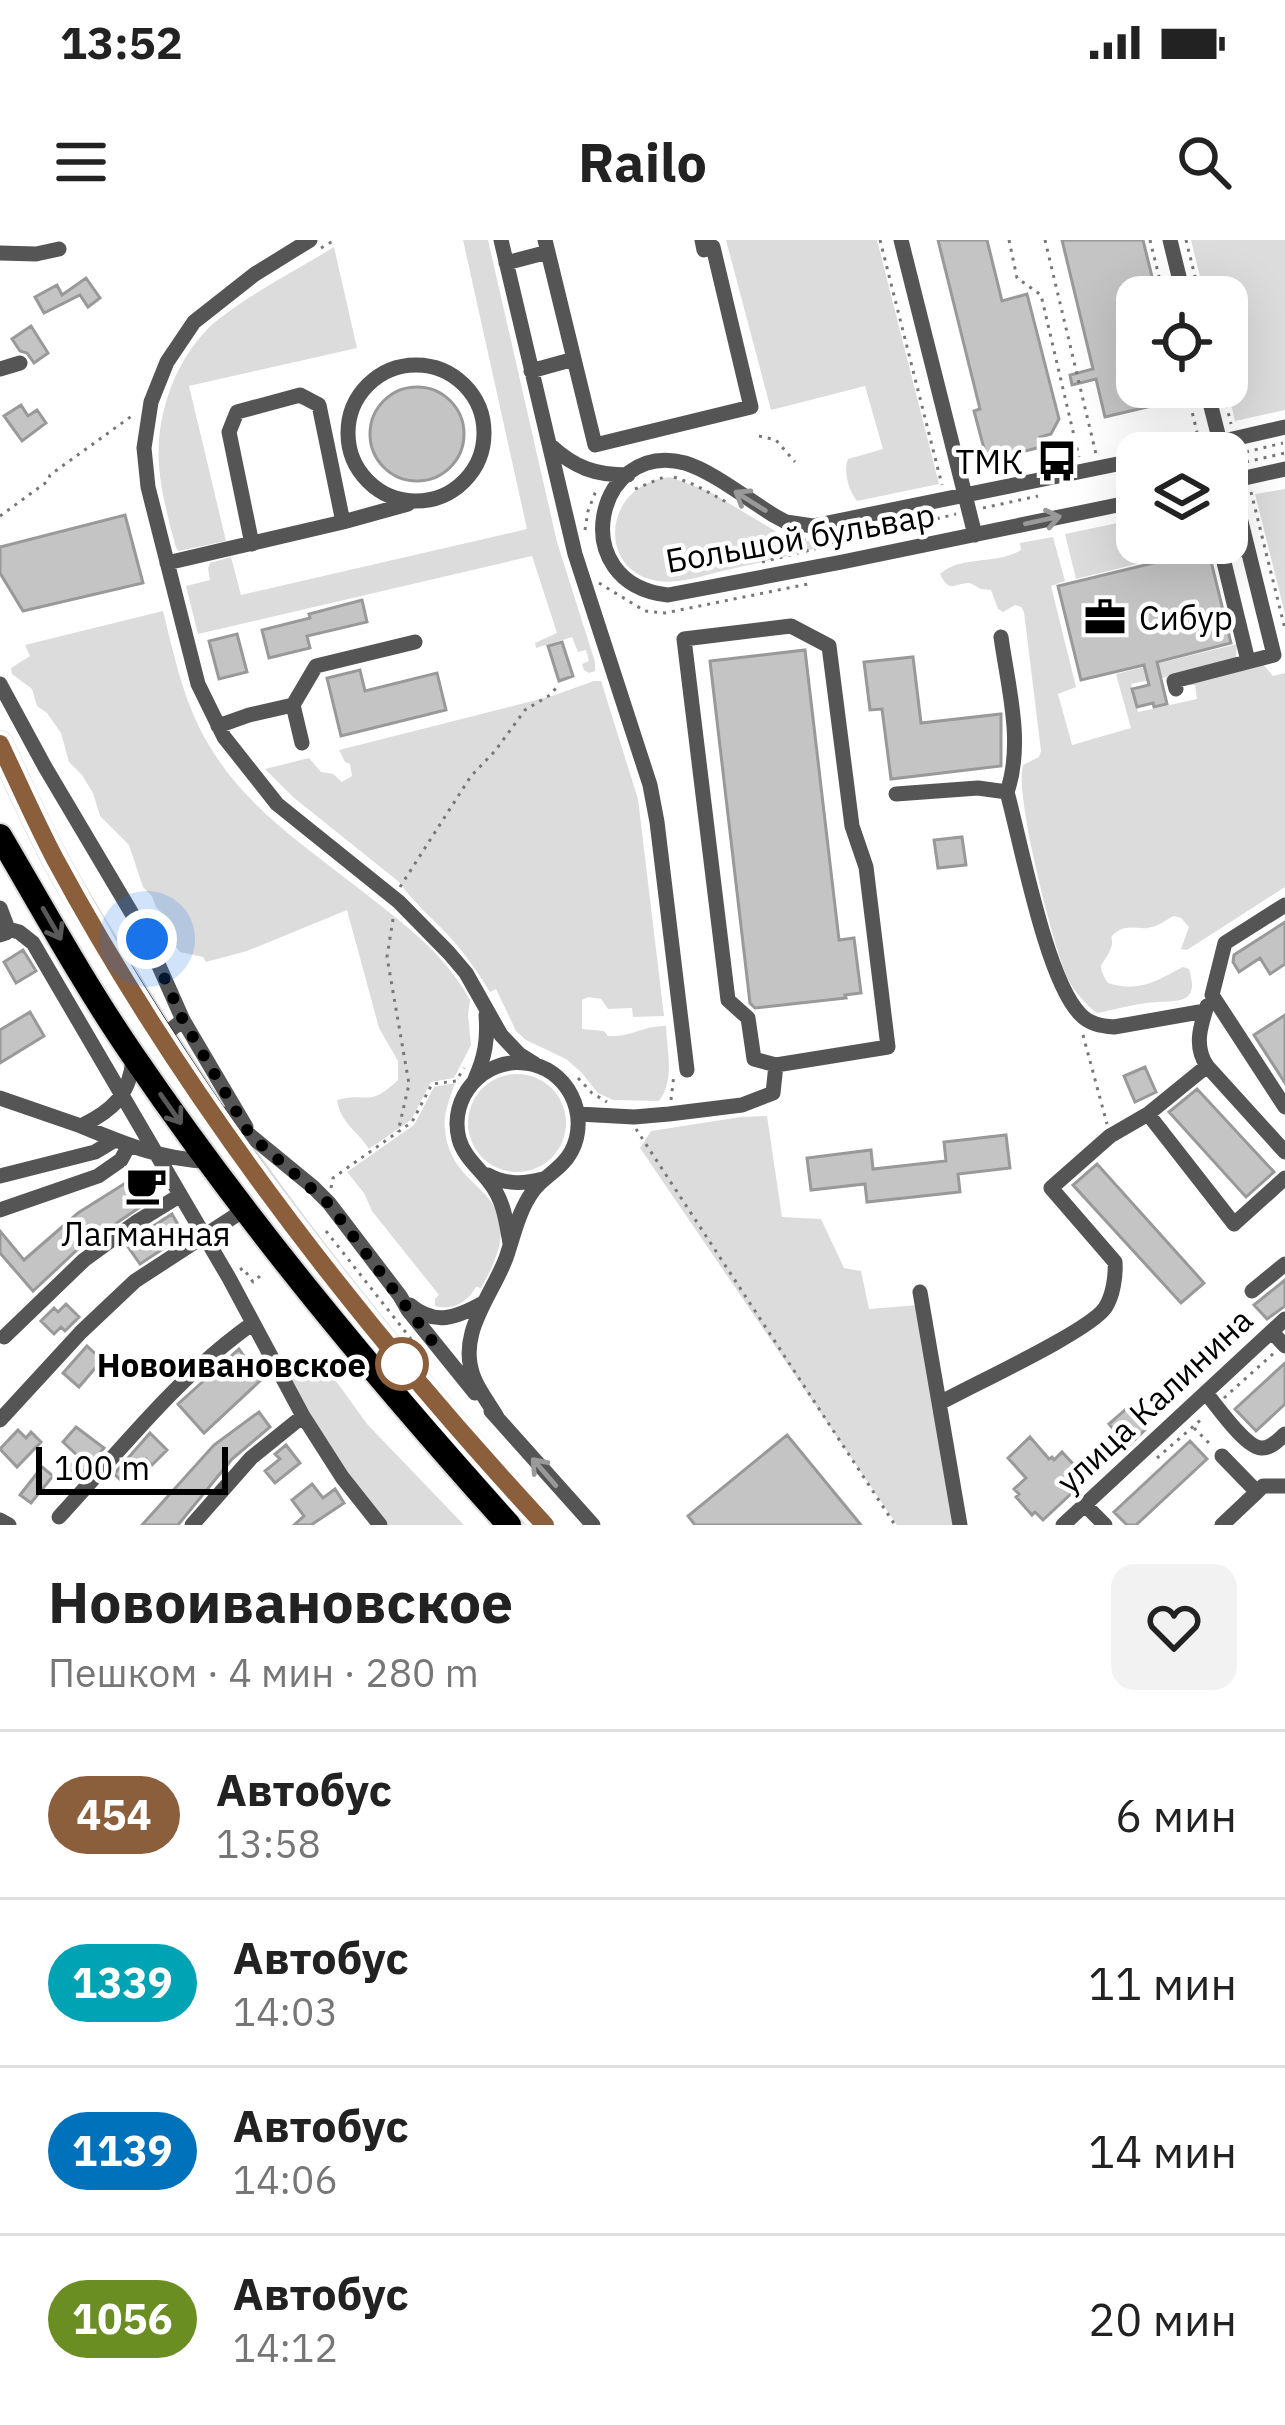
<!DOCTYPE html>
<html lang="ru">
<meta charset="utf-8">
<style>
:root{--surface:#fff;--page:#f2f2f2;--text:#222;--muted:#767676;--line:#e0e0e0}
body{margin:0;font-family:"IBM Plex Sans",sans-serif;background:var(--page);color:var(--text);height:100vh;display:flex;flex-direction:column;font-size:45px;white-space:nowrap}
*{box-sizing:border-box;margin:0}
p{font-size:39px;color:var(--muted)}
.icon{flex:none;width:66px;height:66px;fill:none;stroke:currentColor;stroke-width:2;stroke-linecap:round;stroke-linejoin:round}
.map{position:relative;height:1285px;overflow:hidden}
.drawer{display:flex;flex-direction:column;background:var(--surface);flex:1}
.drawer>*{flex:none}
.badge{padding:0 24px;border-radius:39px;font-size:42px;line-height:78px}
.controls{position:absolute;left:1116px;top:36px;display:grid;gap:24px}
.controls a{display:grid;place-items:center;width:132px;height:132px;border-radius:24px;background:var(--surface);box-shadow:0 12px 48px #0002;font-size:60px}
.scale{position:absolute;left:36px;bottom:30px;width:192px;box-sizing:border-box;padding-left:12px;border:6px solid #000;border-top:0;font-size:33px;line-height:42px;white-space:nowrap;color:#000;-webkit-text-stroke:9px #fff;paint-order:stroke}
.you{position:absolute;width:60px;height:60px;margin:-30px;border:9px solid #fff;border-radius:50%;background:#1a73e8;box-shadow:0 0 0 18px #1a73e833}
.map>.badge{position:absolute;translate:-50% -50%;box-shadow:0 0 0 6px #fff}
.round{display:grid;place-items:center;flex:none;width:126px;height:126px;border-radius:24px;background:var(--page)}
.overview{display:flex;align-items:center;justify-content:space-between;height:204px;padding:0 48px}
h1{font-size:57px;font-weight:700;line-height:90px}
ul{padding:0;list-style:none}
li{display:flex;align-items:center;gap:36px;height:168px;padding:0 48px;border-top:3px solid var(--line)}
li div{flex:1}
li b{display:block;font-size:45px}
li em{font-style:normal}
li .badge{min-width:132px;font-weight:700;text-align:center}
.status{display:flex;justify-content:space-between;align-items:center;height:84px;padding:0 60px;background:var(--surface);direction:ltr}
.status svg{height:33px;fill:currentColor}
header{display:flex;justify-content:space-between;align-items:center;height:156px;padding:0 48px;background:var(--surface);font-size:54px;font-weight:700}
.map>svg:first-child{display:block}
.green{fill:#dcdcdc}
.building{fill:#c4c4c4;stroke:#999;stroke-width:3}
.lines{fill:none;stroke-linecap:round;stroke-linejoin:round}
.highway-casing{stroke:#dbdbdb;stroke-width:28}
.path{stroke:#777;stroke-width:3;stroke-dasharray:3 6;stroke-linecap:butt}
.minor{stroke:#555;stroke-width:15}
.highway{stroke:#000;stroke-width:24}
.oneway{stroke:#999}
.oneway2{stroke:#595959}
.line-casing{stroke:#fff;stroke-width:27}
.line{stroke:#8b5e3c;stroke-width:18}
.walk{stroke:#000;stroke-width:12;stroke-dasharray:0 21.6}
.stop-dot{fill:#fff;stroke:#8b5e3c;stroke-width:6}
.labels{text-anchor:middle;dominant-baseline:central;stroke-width:9;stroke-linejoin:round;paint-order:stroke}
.poi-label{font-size:33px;fill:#000;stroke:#fff;text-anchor:end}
.street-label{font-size:33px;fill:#000;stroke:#fff}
.stop-label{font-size:33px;font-weight:bold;fill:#000;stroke:#fff;text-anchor:end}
</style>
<div class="status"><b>13:52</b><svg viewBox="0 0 49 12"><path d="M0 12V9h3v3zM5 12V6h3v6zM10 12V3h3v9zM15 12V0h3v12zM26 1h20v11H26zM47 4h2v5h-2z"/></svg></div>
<header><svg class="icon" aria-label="menu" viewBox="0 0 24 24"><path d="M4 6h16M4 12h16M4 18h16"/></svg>Railo<svg class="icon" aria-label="search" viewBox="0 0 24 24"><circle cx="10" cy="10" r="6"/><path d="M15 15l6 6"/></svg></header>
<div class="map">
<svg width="1285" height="1285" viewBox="0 0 1285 1285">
<rect width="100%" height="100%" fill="#fff"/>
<path class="green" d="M463 0H488L557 302 595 422V431L589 433 584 430 582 424 589 421 586 410 578 412 572 397 536 408 535 403 557 393 532 316 198 394 186 346 210 340 208 328 210 323 231 317 241 355 527 289Z
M726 0H877L939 244 857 261C849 251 843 231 848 219L883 209 865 146 771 170Z
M1191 0H1285V170L1235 181 1227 147V57H1205Z
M334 7 357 108 189 146 226 301 179 311 176 308C169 281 161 253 159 226 155 175 176 116 215 82 251 53 295 31 334 7Z
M670 237 710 252 787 298 830 304C795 315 758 323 722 331 702 336 679 344 658 341 597 332 601 245 670 237Z
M1285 249V374L1255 254Z
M1137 279V303H1222L1223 305 1215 308 1213 305 1076 339 1065 294Z
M1053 297 1065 341 1051 346 1076 447 1058 454 1072 505 1131 488 1116 434 1237 404 1236 418 1176 435 1131 444 1138 472 1197 459 1195 445H1185L1262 423 1273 436 1285 433V647L1187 710 1181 709 1189 687 1181 678 1174 676C1165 680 1158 687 1147 688 1138 689 1127 685 1118 691 1106 699 1115 697 1111 708 1105 725 1094 722 1108 743 1139 753 1156 741 1183 727L1189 729C1199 761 1183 761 1158 762 1138 763 1117 769 1097 773 1086 765 1073 750 1067 737 1053 705 1014 554 1023 525L1039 517 1041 511 1024 372 1021 367 1015 365 1003 372 998 369 991 350 981 349 970 343C953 343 950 354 940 334 961 315 997 325 1021 310L1020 303Z
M163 371C175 419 185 468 212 510 245 565 303 605 353 644 396 678 443 710 470 760L468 775 471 805 454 838 431 842 411 880 369 909C358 891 340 883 337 860 370 851 367 869 398 840V821L379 788 347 670 247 711 206 722 203 717 180 712 165 693V676L156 667 152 656 143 647 129 605 100 576 93 553 82 535 69 522 61 493 47 473 37 466 32 449 12 434 11 428 30 416 25 405Z
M594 441H601L638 559 664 776 633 777 632 768 608 769 601 759 588 757 582 760V789L604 791 608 796C632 797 642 786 666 786 667 811 675 840 659 861L613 860 598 853 581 832 566 819 526 800 516 791 496 749 490 752C477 731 464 712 447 694 429 675 415 664 399 642L293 557 265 529 309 518 321 532 333 534 342 542 352 536 350 524 345 522 339 510 552 456Z
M468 883a49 49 0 1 1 98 0a49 49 0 1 1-98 0Z
M455 843C450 858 443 874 445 889 450 960 540 945 481 1048L476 1047C468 1062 452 1071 435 1066V1059L439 1055 372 971 364 953 347 932 414 885 434 847Z
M767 876 782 977 821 979 844 1028 861 1031 869 1069 919 1065 955 1285H897L640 908 651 891 741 877Z
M301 1118 312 1119 326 1127 367 1184 464 1285H387L344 1230 287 1134 291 1123Z"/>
<path class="building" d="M938 0H987L1002 61 1027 54 1059 179 1051 194 1040 197 1041 207 1005 216 1004 213 987 220 974 171 980 169Z
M1062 0H1143L1157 57H1137V147H1179L1181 159 1105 177 1096 139 1072 145 1070 135 1093 129Z
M86 38 100 58 88 67 80 55 44 73 35 57 57 45 62 55Z
M31 86 48 113 34 123 27 113 20 111 12 99Z
M370 194a47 47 0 1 1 94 0a47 47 0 1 1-94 0Z
M21 165 28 176 37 170 46 183 22 201 4 176Z
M125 275 143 343 23 371 0 333V307Z
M1211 309 1210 317 1231 403 1157 422 1167 464 1154 467 1153 463 1137 467 1132 449 1149 445 1144 425 1081 440 1058 346Z
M362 360 367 382 307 396 310 408 269 418 262 390 310 378 309 374Z
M237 394 247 432 219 439 209 401Z
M562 402 573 436 559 441 548 406Z
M805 410 839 700 854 698 861 753 845 755 846 758 755 768 750 763 710 421Z
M913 417 921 483 1001 474V526L891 539 882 469 870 470 864 422Z
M360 430 365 451 437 433 446 470 341 496 327 438Z
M962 597 966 625 938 628 934 600Z
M1285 682V724L1270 734 1260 718 1239 732 1233 722 1234 715Z
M23 710 36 731 16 743 4 722Z
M30 772 44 796 0 823V790Z
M1285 775V843L1254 795Z
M1145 827 1156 852 1135 862 1124 836Z
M1197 849 1274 932 1246 957 1169 872Z
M1006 895 1010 928 958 934 960 952 867 962 865 944 811 950 807 918 871 910 873 929 946 921 944 902Z
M1097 924 1204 1043 1181 1063 1073 945Z
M143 932 155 951 152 953 155 957 77 1010 33 1051 0 1013V991L24 1020 78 973Z
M172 974 184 995 140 1024 126 1004Z
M1285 1040V1066L1267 1079 1254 1065Z
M66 1064 79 1077 65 1091 61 1087 54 1094 41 1081 54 1068 58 1072Z
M87 1106 102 1120 79 1147 63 1133Z
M239 1109 261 1140 204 1193 178 1164Z
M1285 1123V1164L1256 1191 1235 1169Z
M1126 1169 1145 1190 1128 1206 1109 1184Z
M259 1172 270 1187 232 1219 178 1285H142L214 1205Z
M76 1187 104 1208 79 1237 69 1228 79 1217 63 1202Z
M18 1190 26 1198 31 1192 41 1202 17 1227 0 1209Z
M150 1193 167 1210 152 1225 146 1219 123 1242 114 1234Z
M787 1195 861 1285H695L688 1276Z
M1030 1197 1049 1219 1052 1217 1054 1220 1062 1212 1087 1239 1043 1280 1035 1272 1032 1275 1016 1257 1019 1254 1014 1249 1026 1238 1008 1218Z
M1190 1201 1207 1219 1136 1285H1127L1114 1272Z
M286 1205 300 1223 275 1243 265 1231 280 1219 275 1214Z
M42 1227 53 1236 31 1263 20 1255Z
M312 1244 323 1258 335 1249 344 1263 311 1285H294L304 1276 292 1260Z"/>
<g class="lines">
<g class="highway-casing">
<path id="highway" d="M0 504C18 542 35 582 55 619 85 675 120 729 154 783 268 962 400 1129 544 1285
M0 596C43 669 84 744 132 814 246 981 374 1135 509 1285"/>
</g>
<path class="path" d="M880 0 942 245
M1009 0 1017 38 1041 55 1079 217
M1045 0 1096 214
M1150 0 1164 57
M1186 0 1200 57
M321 8 335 0
M1186 147 1197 192
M1222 147 1231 184
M759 196 776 200 795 222
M1141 206 1166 200
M1246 212 1283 203
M1246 222 1285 213
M674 237 695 245 730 264
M635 249 664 237
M1251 252 1285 389
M983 268 1038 256
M0 276 48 241 50 235 133 175
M585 290 588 271 597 248
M785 297 830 304
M762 322 956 274
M599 343 645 371 665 373 813 343
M400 647 471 536 495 511 525 470 550 455 556 448
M393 679 387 717 409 844 398 892
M1083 795 1107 884
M578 838 592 853 607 862
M671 860 674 834
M636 889 895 1285
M331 948 333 938 412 882 432 844 456 841 464 828
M326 991 411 1099
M240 1030 243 1028 253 1042 260 1036 258 1033
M1224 1158 1275 1112
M1194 1188 1212 1206
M1157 1218 1204 1177"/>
<path class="minor" d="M310 0 255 34 194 82 167 122 151 162 144 208 148 247 198 444 224 497 277 564 399 662 449 713 466 733 501 795 519 814 535 824
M501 0 575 314 650 545 657 582 687 830
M545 0 595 205 751 167 713 7 704 10 702 0
M901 0 975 295
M1170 0 1184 57
M0 13 36 14 59 9
M506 23 548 12
M348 193a68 68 0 1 1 136 0a68 68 0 1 1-136 0Z
M0 129 20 123
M531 131 574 119
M1206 147 1220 202
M550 205C575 228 595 235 628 235
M1172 213 1285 187
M1137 220 813 286 786 282 775 276C750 261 712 231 685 223 595 199 564 344 668 355L842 322 1137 261
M1227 242 1285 229
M252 304 229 192 237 172 300 155 319 165 343 282
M1247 308 1222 314 1248 421
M167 323 343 282 408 264
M1001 397C1008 447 1024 503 1007 552 1021 603 1046 739 1080 774 1089 784 1101 786 1114 787L1205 771
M0 444 45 527 147 699 183 780 163 796
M1176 449 1174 441 1274 415 1231 241
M293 465 302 503
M218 486 249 475 293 465 316 426 415 402
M896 554 978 548 1007 552
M1285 665 1225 703 1212 755 1285 867
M0 668 8 689 6 693 0 695
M8 689 19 692 33 703 229 1038 303 1176 342 1237 380 1285
M183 780 246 887
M1207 826C1194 807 1200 787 1207 766
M475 839C485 817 488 799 486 775
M0 858 81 886C112 871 130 855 133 819
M224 874 313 947 329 963 400 1056 408 1070 475 1153
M578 874 634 877 669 874 742 865 773 853 776 825 888 807 866 627 852 586 829 406 791 386 684 399 728 760 748 778 754 819 776 825
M81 886C122 903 163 920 207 921
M1285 912 1207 826 1148 874 1234 984 1285 938
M488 935C506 945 524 944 543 939
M0 936 95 912 115 900
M0 970 98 936 121 920 129 905
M1252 1051 1285 1024
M920 1052 960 1285
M410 1065C435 1086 456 1078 483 1063
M1272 1092 1285 1106
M4 1097 84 1020 135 983 179 956
M1206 1153C1217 1166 1245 1207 1261 1208 1271 1209 1278 1200 1285 1194
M940 1163C972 1145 1088 1092 1105 1068 1113 1056 1116 1036 1115 1022L1051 948 1110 896 1148 874
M491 1171 593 1285
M497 1177C490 1165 479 1151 474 1138 456 1094 492 1056 506 1018 514 995 518 972 533 951 544 936 562 929 571 912 591 875 567 827 525 823 484 818 448 857 459 899 464 917 479 928 490 943 504 961 506 981 510 1003
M0 1180 81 1092 135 1041 244 970
M1257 1252 1263 1246H1285
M1085 1265 1105 1285
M59 1277C120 1211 178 1136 252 1084
M0 1280 9 1285
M192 1285 251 1218 303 1176
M1063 1285 1285 1079
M1222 1285 1257 1252 1222 1216"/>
<use href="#highway" class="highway"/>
</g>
<defs><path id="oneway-shaft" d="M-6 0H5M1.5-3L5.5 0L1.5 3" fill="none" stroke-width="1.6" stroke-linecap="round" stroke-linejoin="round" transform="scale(3)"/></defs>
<g class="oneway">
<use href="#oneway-shaft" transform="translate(750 261) rotate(-148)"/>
<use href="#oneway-shaft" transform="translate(1043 280) rotate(-12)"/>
<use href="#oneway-shaft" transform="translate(544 1232) rotate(-131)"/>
</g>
<g class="oneway2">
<use href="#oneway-shaft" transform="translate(52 684) rotate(60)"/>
<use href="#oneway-shaft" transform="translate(171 869) rotate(55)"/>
</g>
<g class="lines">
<g class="line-casing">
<path id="line" d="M0 504C18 542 35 581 55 619 185 860 359 1084 545 1285"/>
</g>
<use href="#line" class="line"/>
<path class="walk" d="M147 699 183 780 250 895 328 963 433 1102 402 1124"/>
</g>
<defs>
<g id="bus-bare" transform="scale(3.24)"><path d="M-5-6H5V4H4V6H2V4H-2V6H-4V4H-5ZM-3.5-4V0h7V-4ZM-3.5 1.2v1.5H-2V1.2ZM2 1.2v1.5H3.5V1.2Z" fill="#000" stroke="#fff" stroke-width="2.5" paint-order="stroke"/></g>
<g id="office-bare" transform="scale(3.24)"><path d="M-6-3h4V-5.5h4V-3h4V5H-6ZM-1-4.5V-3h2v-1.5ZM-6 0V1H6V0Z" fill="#000" stroke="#fff" stroke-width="2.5" paint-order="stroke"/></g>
<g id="cafe-bare" transform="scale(3.24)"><path d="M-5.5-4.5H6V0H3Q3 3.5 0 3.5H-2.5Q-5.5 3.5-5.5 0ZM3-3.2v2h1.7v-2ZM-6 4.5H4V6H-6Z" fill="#000" stroke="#fff" stroke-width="2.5" paint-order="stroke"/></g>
</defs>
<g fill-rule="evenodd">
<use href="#bus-bare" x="1057" y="221"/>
<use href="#office-bare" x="1105" y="377"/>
<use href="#cafe-bare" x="146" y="945"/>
</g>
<circle class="stop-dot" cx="402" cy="1124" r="24"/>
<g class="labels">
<g class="poi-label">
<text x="1023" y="221">ТМК</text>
<text x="1139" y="377" text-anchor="start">Сибур</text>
<text x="146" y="993" text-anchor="middle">Лагманная</text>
</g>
<g class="street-label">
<text transform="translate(800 297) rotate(-10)">Большой бульвар</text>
<text transform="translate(1154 1160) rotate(-43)">улица Калинина</text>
</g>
<g class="stop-label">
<text x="366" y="1124">Новоивановское</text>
</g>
</g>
</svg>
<div class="controls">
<a><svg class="icon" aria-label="locate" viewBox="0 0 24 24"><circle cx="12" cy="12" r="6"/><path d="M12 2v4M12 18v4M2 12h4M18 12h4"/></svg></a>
<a><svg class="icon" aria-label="layers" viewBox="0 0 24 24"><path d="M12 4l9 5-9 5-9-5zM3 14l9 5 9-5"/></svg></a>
</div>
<div class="scale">100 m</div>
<div class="you" style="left:147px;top:699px"></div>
</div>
<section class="drawer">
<div class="overview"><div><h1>Новоивановское</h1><p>Пешком · 4 мин · 280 m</p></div><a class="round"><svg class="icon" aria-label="heart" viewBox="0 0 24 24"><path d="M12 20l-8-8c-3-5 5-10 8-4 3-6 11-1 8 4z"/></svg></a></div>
<ul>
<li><span class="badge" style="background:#8b5e3c;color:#fff">454</span><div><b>Автобус</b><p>13:58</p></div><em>6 мин</em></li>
<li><span class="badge" style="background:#00a3b4;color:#fff">1339</span><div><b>Автобус</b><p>14:03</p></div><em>11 мин</em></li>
<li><span class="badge" style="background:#0072bc;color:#fff">1139</span><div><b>Автобус</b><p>14:06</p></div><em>14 мин</em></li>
<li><span class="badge" style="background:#6b8e23;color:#fff">1056</span><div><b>Автобус</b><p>14:12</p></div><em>20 мин</em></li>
</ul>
</section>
